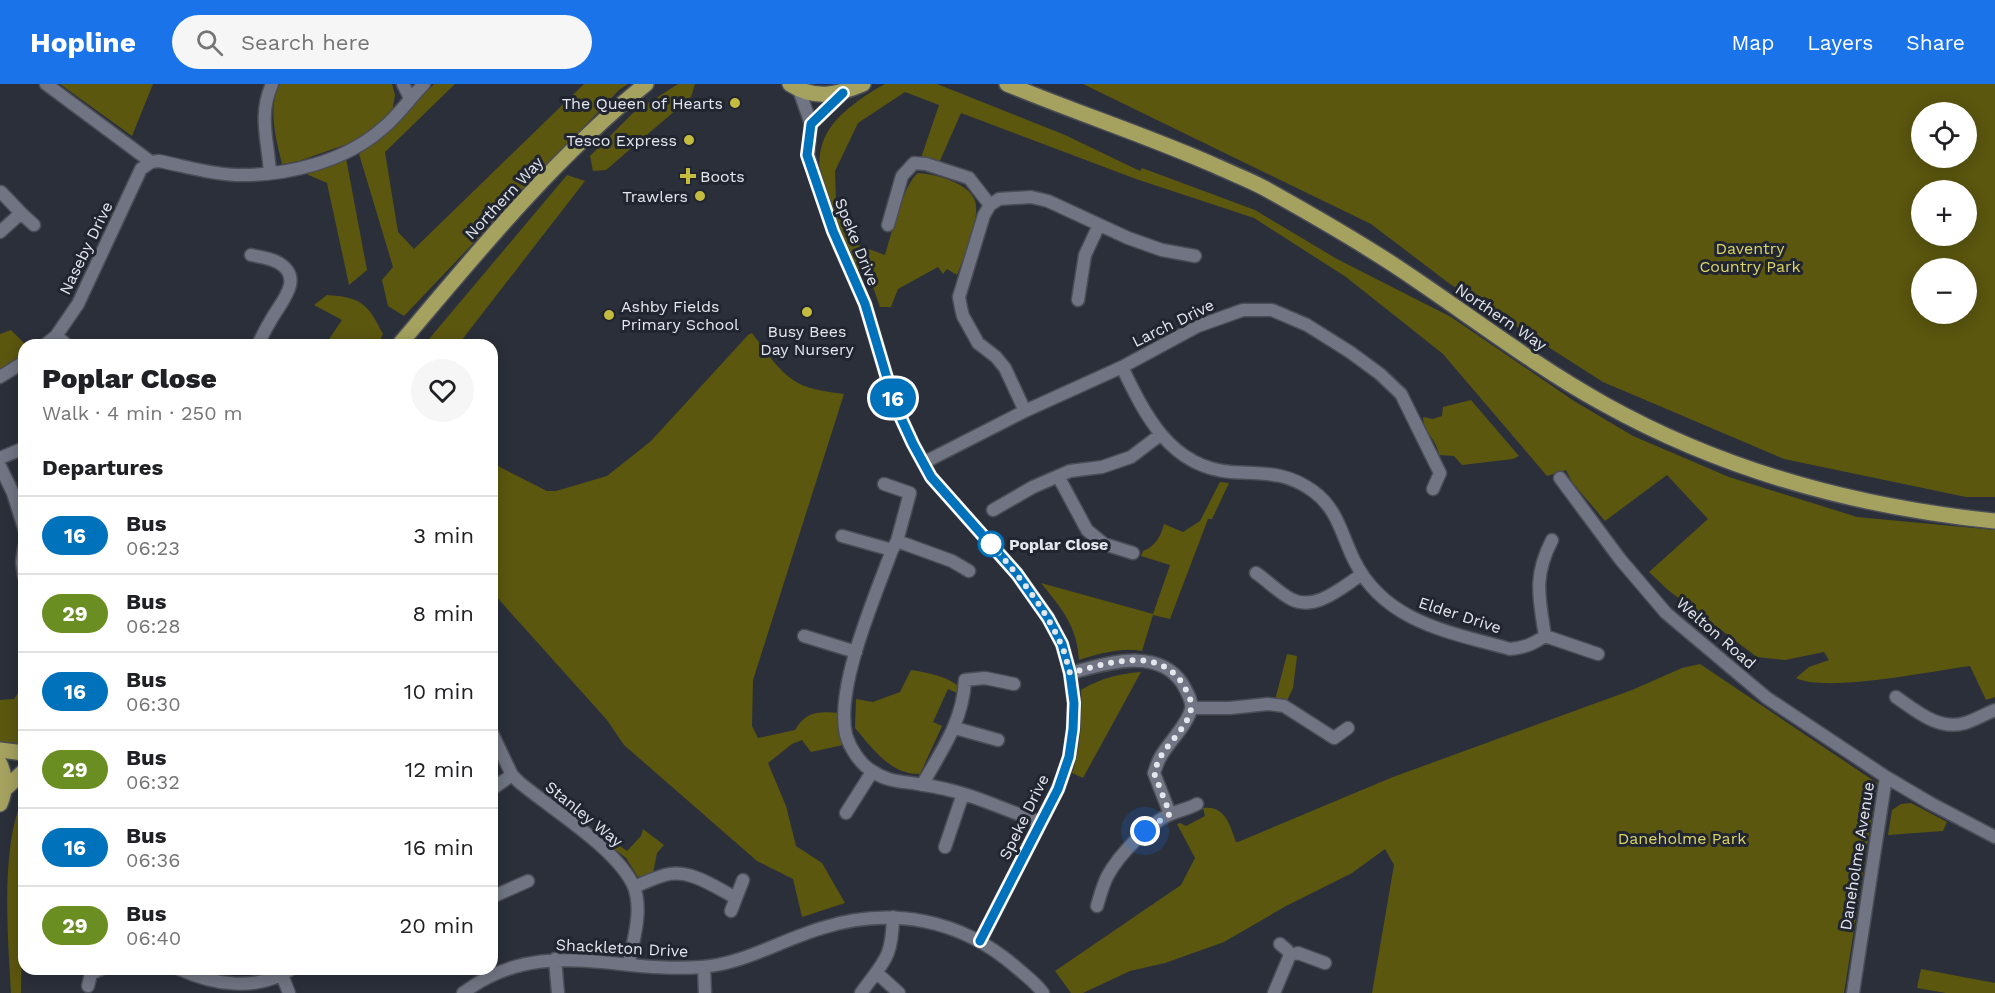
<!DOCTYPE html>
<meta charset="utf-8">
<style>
:root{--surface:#fff;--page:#f6f6f6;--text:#202124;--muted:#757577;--line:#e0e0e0;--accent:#1a73e8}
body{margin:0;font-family:"Work Sans",sans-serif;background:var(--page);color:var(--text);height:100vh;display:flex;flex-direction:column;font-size:22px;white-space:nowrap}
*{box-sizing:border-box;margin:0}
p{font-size:20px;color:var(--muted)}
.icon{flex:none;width:33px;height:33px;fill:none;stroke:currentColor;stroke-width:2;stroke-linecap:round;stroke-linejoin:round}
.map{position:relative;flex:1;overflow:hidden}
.side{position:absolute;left:18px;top:255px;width:480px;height:636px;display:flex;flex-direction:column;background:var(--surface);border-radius:18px;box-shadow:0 3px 15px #0003}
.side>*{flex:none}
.badge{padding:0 12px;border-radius:20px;font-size:21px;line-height:39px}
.fabs{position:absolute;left:1911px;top:18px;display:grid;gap:12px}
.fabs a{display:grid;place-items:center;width:66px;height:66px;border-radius:50%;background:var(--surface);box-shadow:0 3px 15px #0003;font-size:30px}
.you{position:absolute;width:30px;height:30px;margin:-15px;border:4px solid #fff;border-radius:50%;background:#1a73e8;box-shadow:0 0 0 9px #1a73e833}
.map>.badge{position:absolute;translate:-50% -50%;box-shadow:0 0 0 3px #fff}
h2{padding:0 24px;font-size:22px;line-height:54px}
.round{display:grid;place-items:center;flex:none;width:63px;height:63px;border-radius:32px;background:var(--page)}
.summary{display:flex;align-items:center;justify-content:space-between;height:102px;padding:0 24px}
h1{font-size:28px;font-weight:800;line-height:45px}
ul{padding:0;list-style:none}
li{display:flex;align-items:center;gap:18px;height:78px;padding:0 24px;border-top:2px solid var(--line)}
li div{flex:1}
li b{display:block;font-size:22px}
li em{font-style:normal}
li .badge{min-width:66px;font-weight:700;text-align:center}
header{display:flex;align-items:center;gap:36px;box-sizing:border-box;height:84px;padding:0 30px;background:var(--accent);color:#fff}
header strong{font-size:28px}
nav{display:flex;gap:33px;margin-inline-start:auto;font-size:21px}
.search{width:420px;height:54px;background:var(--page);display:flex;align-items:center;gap:15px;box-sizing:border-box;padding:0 21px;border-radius:33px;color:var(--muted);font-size:22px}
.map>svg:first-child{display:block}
.green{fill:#5b570f;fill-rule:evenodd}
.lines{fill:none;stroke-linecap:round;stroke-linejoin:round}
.minor-casing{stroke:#4a4d56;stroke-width:15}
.primary-casing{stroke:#4a4d56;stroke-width:18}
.minor{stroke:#717583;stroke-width:12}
.primary{stroke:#a5a25f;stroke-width:15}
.line-casing{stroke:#fff;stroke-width:14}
.line{stroke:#0072bc;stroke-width:9}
.walk{stroke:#e4e6ee;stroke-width:6;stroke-dasharray:0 10.8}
.poi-dot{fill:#c4bc3e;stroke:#212530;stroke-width:2}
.stop-dot{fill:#fff;stroke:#0072bc;stroke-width:3}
.labels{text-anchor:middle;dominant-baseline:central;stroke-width:6;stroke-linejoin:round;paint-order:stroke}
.poi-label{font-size:16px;fill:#e4e6ee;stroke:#212530;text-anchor:end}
.street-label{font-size:16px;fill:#e4e6ee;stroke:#212530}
.park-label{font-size:16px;fill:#dbd467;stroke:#212530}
.stop-label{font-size:16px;font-weight:bold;fill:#e4e6ee;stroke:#212530;text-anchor:start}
</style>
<header>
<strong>Hopline</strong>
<div class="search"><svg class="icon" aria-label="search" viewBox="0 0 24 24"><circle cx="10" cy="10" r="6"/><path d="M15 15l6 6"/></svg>Search here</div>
<nav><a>Map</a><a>Layers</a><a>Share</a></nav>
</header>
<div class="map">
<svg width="1995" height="909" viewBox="0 0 1995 909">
<rect width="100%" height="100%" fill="#2b2f3a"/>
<path class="green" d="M60 0H153L132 52Z
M280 0H392L395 11 392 28 367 53 299 77 282 80C276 54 267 25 280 0Z
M434 0H455L385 68 398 148 414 165 584 0H628L619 6 404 232 388 222 382 196 393 183 359 70 388 49Z
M678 0H695L691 13 606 86 593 87 590 72 633 29Z
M885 0H937L1065 51 1140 87 1142 84 1255 126 1337 175 1451 233 1574 317 1633 352 1729 393 1857 433 1995 446V613L1986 616 1970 582C1932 587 1825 609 1796 594L1809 583 1829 576 1824 568 1785 576 1757 573 1668 506 1649 488 1708 435 1667 391 1605 437 1572 398 1566 386 1547 392 1443 270 1346 193 1254 134 1136 95 961 29 939 79 920 77 939 21 905 8 858 39 835 87 836 118 855 160 885 171C891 152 904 99 918 89 935 90 970 99 975 117 981 134 963 174 957 191L947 185 943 190 938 183 898 205 891 223H880L873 203 874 198C854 187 852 176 841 156 834 143 830 131 826 117 812 72 819 45 858 17 866 11 875 5 885 0Z
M1083 0H1995V413H1966L1784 375 1603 298 1450 200 1371 140ZM1966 28V74H1922V28ZM1966 106V152H1922V106ZM1922 184H1966V230H1922Z
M346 74 367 186 349 201 327 99 304 89Z
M567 91 585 97 458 261H424Z
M327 211C361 213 368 220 383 250L378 261H325L342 236 314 221Z
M11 246 26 261H24V272L0 287V250Z
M752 249C765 266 779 289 798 299 811 306 830 308 844 310L753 596 752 642 758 654 795 646C806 627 819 627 839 629L840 650 843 661 811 668 802 656 792 660 768 679 786 722 796 762 822 779 845 819 802 833 793 795 757 777 624 661 607 636 492 508V379L547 407H556L607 392 651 357 748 251Z
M1471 316 1519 372 1513 375 1462 381 1454 372 1439 371C1436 353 1424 351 1423 333L1433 335 1442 332 1443 323Z
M1220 398 1229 399 1212 435H1208L1170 535 1153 531 1142 567C1121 563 1099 570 1079 576 1077 542 1062 525 1041 499L1153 530 1170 481 1141 472 1143 467C1155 463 1161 452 1164 440L1183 448 1200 437Z
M1287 570 1297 572 1293 604 1286 619 1275 616Z
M1700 580 1877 699 1844 909H1372L1394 781 1385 765 1352 789 1286 822 1224 858 1165 879 1130 887 1083 909H1071L1055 887 1181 801 1195 774 1177 740 1180 739 1186 742 1205 732 1203 724C1225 721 1230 741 1236 758H1238L1393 693 1632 606 1682 584Z
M911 586C928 589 943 591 957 601V609L948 605 933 638 942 642 920 690C891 691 872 664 855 644L856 615 873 618 900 608Z
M1141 588 1083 694 1072 689C1081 661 1082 635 1081 606 1101 594 1118 590 1141 588Z
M24 600V660H4L0 657V616L14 615Z
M24 713 21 909H11C8 857 0 757 24 713Z
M1911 719 1947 738 1943 747 1888 751 1892 726 1901 720Z
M643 745 664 761 657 769 653 789 638 793 626 774 598 752 601 748 627 767 641 752Z
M1921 885 1995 899V909H1946L1917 904Z"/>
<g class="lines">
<g class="minor-casing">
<path id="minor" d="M46 0 151 78 159 77C184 82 210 90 236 91 286 92 345 78 383 44 398 32 410 14 424 0
M403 0 410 14
M799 6 811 40 808 71 833 147 865 220 895 321 913 360 931 393 1017 490 1048 534 1062 560 1070 589 1074 619 1073 645 1069 673 1058 705 980 857
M811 40 843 9
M270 89C268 56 258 32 272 0
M21 129 34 141
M888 141 902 92 914 79 926 80 969 94 990 121
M0 148 21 129 1 108
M251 171C260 173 271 174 279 179 305 195 280 219 271 236 266 244 262 252 258 261
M1078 216 1085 171 1099 141
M56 252 67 261
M45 261 56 252 78 220 141 85 151 78
M1122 283C1145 331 1170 383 1231 388 1263 390 1285 387 1313 407 1338 425 1341 450 1354 476 1384 538 1449 548 1510 565 1524 564 1533 560 1545 552
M0 293 24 278
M1025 327 1005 284 996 273 978 259 963 232 961 224 959 213 984 131 990 121 999 115 1031 113 1048 117 1128 154 1162 166 1195 172
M0 374 24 364
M923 379 1025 327 1122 283 1198 242 1243 226H1272L1307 241 1350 268 1380 290 1401 310 1440 389 1433 405
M0 382 13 409 24 444
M1058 392 1087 446 1104 460 1133 469
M1560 394 1620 475 1666 529 1767 614 1886 693
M884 400 910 409 897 457 892 466C875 513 835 603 846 651 850 664 860 680 872 687 889 699 904 697 924 701 937 703 951 706 964 710 990 718 1015 730 1041 738
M993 426 1033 403 1070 387 1102 383 1131 373 1160 351
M842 452 892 466
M1552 456C1533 493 1539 513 1545 552L1598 570
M897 457 952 477 969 487
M24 464 22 478 24 492
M1256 489C1268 497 1279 509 1291 515 1315 528 1342 503 1361 491
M804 552 856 568
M1070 589C1106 580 1157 562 1182 599 1186 606 1193 617 1191 625 1188 640 1169 658 1161 672 1158 677 1156 683 1154 689L1170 730
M1896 613C1916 627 1939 647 1965 639 1975 636 1985 630 1995 626
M1192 624H1230L1268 620 1284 622 1334 654 1348 644
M955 644 998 656
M492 649 512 691 519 698C551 725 618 765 634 803 643 827 633 856 629 880
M922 701C942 666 963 637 965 596L985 594 1014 600
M492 705 512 691
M846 729 872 688
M945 763 963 710
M634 803C644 799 654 794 665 791 689 784 715 803 736 814
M492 813 528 797
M1097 822C1100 812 1103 800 1108 791 1119 771 1150 738 1171 730 1180 726 1188 725 1197 720
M731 827 743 796
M1280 860 1287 866 1290 871
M555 875 558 909
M704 883 705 909
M179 885C214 901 257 908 291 885
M877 889 899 909
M282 891 289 909
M88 902 91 890 101 885
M463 909C541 850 616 890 701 883 744 880 781 856 822 844 892 822 961 835 1017 884 1026 892 1036 899 1043 909
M861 909C884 877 892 875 893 833
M1274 909 1290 871 1298 869 1325 879
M1853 909 1886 693 1930 719 1995 753"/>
</g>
<g class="primary-casing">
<path id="primary" d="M790 0C814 16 838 11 863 0
M1007 0C1077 29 1148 52 1216 82 1233 90 1250 96 1266 105 1309 129 1353 154 1394 181 1464 227 1530 279 1604 320 1726 388 1856 423 1995 437
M399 261C476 170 553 75 646 0
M0 666 24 669
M0 680C6 694 6 706 0 720
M5 705 24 687"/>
</g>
<use href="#minor" class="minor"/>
<use href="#primary" class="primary"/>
</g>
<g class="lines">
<g class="line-casing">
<path id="line" d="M843 9 811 40 807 71 833 147 865 220 895 321 913 360 931 393 1017 490 1048 534 1062 560 1070 589 1074 619 1073 645 1069 673 1058 705 980 857"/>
</g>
<use href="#line" class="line"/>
<path class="walk" d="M991 460 988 456C1015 488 1043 520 1060 558 1065 568 1067 579 1070 589 1106 580 1157 561 1182 599 1186 606 1193 617 1191 625 1188 642 1170 657 1161 672 1158 677 1156 683 1154 689L1170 730 1145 747"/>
</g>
<g class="poi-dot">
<circle cx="735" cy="19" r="6"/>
<circle cx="689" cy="56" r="6"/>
<path d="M685 83h6v6h6v6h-6v6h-6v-6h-6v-6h6z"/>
<circle cx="700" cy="112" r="6"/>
<circle cx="807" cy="228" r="6"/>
<circle cx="609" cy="231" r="6"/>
</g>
<circle class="stop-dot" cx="991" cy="460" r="12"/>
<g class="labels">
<g class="poi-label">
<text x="723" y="19">The Queen of Hearts</text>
<text x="677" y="56">Tesco Express</text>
<text x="700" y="92" text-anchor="start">Boots</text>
<text x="688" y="112">Trawlers</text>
<text x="621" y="222" text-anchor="start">Ashby Fields<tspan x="621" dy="18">Primary School</tspan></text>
<text x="807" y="247" text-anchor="middle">Busy Bees<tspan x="807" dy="18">Day Nursery</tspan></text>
</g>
<g class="street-label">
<text transform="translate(504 114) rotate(-47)">Northern Way</text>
<text transform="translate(857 158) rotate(68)">Speke Drive</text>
<text transform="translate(86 164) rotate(-64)">Naseby Drive</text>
<text transform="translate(1501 233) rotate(34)">Northern Way</text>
<text transform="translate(1173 239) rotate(-26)">Larch Drive</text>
<text transform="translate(1460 531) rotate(18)">Elder Drive</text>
<text transform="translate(1716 549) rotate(41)">Welton Road</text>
<text transform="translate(584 730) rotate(39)">Stanley Way</text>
<text transform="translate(1024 733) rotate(-64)">Speke Drive</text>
<text transform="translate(1857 772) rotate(-81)">Daneholme Avenue</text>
<text transform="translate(622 864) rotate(3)">Shackleton Drive</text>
</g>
<g class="park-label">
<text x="1750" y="164">Daventry<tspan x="1750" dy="18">Country Park</tspan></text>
<text x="1682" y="754">Daneholme Park</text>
</g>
<g class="stop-label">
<text x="1009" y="460">Poplar Close</text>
</g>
</g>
</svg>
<div class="fabs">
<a><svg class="icon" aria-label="locate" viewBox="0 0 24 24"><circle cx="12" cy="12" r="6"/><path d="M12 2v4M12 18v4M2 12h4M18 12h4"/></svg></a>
<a>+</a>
<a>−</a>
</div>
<div class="you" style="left:1145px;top:747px"></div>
<b class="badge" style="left:893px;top:314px;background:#0072bc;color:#fff">16</b>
<section class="side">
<div class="summary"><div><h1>Poplar Close</h1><p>Walk · 4 min · 250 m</p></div><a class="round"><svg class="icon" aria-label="heart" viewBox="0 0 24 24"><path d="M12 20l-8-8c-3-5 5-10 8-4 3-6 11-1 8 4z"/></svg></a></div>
<h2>Departures</h2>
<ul>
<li><span class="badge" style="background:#0072bc;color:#fff">16</span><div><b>Bus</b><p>06:23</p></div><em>3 min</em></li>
<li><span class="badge" style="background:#6b8e23;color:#fff">29</span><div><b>Bus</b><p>06:28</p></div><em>8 min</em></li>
<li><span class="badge" style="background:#0072bc;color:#fff">16</span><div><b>Bus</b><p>06:30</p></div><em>10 min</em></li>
<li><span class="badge" style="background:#6b8e23;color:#fff">29</span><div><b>Bus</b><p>06:32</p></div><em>12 min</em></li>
<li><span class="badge" style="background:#0072bc;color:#fff">16</span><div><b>Bus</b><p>06:36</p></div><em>16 min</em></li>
<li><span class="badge" style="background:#6b8e23;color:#fff">29</span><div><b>Bus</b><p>06:40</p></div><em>20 min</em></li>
</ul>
</section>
</div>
